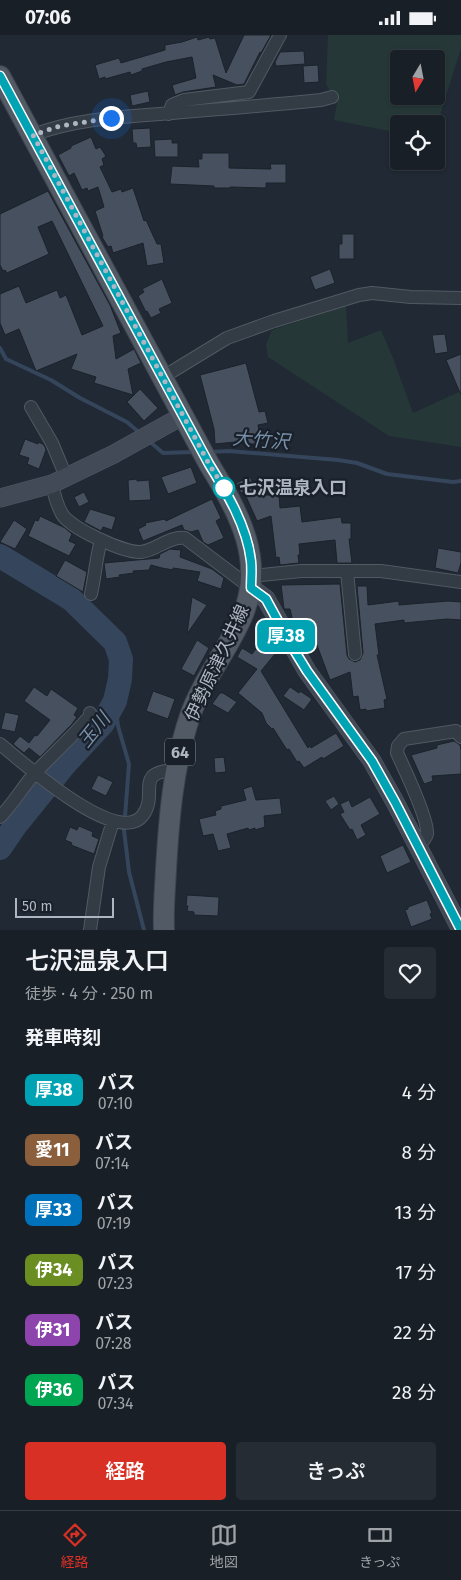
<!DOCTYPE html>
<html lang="ja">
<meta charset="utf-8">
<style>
:root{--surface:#181f27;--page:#252c33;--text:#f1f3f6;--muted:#9fa2a7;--line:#363d44;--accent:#d93025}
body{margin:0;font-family:"Fira Sans","Noto Sans JP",sans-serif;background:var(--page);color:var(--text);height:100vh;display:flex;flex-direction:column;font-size:19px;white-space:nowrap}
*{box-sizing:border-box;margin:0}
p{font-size:16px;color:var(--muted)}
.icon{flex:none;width:28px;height:28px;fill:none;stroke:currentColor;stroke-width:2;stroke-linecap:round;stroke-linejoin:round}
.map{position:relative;height:895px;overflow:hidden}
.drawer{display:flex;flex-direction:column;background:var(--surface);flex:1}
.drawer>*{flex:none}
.badge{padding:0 10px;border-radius:8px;font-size:18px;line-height:32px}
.needle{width:32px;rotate:190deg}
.controls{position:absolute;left:390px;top:15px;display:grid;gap:10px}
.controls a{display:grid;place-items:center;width:55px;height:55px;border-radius:5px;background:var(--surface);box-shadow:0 1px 4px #0004,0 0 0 1px var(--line);font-size:25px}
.scale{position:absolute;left:15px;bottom:12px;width:99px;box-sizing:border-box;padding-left:5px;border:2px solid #adb6c2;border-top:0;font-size:14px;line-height:18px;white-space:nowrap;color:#adb6c2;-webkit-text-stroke:4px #192029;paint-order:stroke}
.you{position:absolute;width:25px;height:25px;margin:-12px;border:4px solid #fff;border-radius:50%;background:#1a73e8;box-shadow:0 0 0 8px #1a73e833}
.map>.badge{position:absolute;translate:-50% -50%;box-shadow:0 0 0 2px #fff}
h2{padding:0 25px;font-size:19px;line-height:45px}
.round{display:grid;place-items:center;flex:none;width:52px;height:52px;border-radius:5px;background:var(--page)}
.head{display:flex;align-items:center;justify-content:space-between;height:85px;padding:0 25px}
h1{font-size:24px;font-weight:600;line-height:38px}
.primary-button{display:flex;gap:10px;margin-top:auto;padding:10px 25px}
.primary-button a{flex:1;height:58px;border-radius:5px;background:var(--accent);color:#fff;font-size:20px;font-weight:600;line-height:58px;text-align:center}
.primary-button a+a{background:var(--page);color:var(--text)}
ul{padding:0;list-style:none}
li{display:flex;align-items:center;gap:15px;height:60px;padding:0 25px}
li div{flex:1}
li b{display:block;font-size:19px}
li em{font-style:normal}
li .badge{min-width:55px;font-weight:700;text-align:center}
.status{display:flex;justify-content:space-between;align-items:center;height:35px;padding:0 25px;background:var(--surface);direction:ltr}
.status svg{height:14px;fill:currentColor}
.tab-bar{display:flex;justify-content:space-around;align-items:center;height:70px;border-top:1px solid var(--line);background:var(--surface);font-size:14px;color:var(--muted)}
.tab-bar a{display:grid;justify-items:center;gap:2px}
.tab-bar .selected{color:var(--accent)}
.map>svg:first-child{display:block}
.green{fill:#253737;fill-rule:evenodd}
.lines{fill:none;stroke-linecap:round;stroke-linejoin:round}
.stream{stroke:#35455b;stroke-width:4}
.river{stroke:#35455b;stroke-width:24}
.building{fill:#47505e;stroke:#1b222b}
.street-casing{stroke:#515963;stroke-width:14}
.secondary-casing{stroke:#515963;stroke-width:19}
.primary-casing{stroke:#3d444f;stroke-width:22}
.street{stroke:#333b45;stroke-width:12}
.secondary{stroke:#424a58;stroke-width:18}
.primary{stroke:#515a65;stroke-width:20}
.line-casing{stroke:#fff;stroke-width:11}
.line{stroke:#00a3b4;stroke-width:8}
.walk{stroke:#adb6c2;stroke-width:5;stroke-dasharray:0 9}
.stop-dot{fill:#fff;stroke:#00a3b4;stroke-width:2.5}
.labels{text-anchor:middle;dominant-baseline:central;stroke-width:4.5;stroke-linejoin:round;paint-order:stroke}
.shield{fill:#192029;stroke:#818994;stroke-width:1}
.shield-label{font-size:16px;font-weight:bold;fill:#adb6c2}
.stop-label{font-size:18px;font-weight:bold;fill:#adb6c2;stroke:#192029;text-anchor:start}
.street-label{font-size:18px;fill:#adb6c2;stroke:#192029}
.water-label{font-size:19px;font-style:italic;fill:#778ea9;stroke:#192029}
</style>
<div class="status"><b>07:06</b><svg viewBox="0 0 49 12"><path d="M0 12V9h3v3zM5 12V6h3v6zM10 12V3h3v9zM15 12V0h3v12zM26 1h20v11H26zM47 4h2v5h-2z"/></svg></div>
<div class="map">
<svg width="461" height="895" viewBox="0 0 461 895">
<rect width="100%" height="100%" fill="#202934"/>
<path class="green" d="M328 0H461V13L436 93V89H399V98L334 85 337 68 326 49ZM399 24H436V61H399Z
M346 271 348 308 381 295 393 323 413 378 461 356V412L389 401 268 322 266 310 272 295Z"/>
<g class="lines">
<path class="stream" d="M0 313 6 324 51 345 80 363 127 387 141 399
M148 405 163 418 194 417
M209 417 229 416 338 425 357 428 387 439 453 447 461 446
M115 666 118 691 129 729 124 795 129 837 144 895
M8 784 17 789"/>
<path class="river" d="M0 521 71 564 115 607 121 624 120 644 115 666 103 688 65 729 15 791 0 813"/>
</g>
<path class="building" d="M244 0H271L261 18 260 17 244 49 237 50 213 40 216 52 183 57 175 60 172 50 196 43 192 22 166 27 142 34V36L131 40 130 37 105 44V42L99 44 95 30 119 23 121 28 165 15V10L182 7 197 2 198 5 209 2 210 4 215 3 226 38Z
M304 16 305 29 276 31 275 27 280 17Z
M318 30 319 47 304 48 303 31Z
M148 56 150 67 132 71 130 60Z
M150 93 151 112 137 113 136 108H133L132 94Z
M91 102 96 114 100 112 106 121 102 124 104 130 100 132 112 157 121 154 122 157 133 153 144 186 146 185 157 209H161L164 228 147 231 143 208 113 218 111 211 108 212 102 202 103 201 95 176 104 172 98 152 88 156 87 153 82 155 74 138 69 141 58 120 71 113V111Z
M172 104V108H178V122H155L154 105Z
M202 118H229V133L269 134H271L270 129H286V148H266V153L230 152V153H214V151L170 149 172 131 199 132 198 124H202Z
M48 156 110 270 121 298 113 301 116 324 134 314 141 328 128 334 133 360 94 348 96 342 71 334 77 319 36 336 19 294 5 300 0 288V259L19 251 26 268 57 255 60 263 66 260 82 300 103 291 52 186 38 192 49 219 7 238 5 235 3 236 0 230V179Z
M342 199H354V224H339V209H342Z
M330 234 335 248 315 255 310 242Z
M162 244 172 268 159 274 161 278 151 283 147 276 146 277 138 261 144 257 142 254Z
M445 299 448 317 435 319 432 300Z
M461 319V360L446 325Z
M246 328 259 377 265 376 268 388 258 390 261 410 245 408V406L215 409 214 394 200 340Z
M140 354 158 373 144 386 127 367Z
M25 404 38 409V407L43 409 45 412 46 415 39 434 27 429 29 423 19 420Z
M191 432 197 448 168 459 161 442Z
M250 442 259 460H279L280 473 300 471 302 487 341 482 342 488H351V504H349L352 528H337L335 505 299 509 300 520H298L299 528 280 530 279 522 276 523 271 481 257 486 244 457 241 458 236 448Z
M137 444V446L149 445 151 465 129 466 128 445Z
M84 457 89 467 79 472 74 462Z
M212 464 221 483 216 486 224 503 208 510 203 507 198 495 191 497 184 495 182 490 143 506 138 494 146 490 145 488 165 484 166 486Z
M90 474 116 482 112 495 103 492 101 496 84 487Z
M40 481 65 493 72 499 69 506 76 509 69 521 28 501 35 485 38 486Z
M14 485 27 494 15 514 0 507Z
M438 513 461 517V528L458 538 435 533Z
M170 514 181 515 180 522 212 534 224 543 221 554 197 546 200 537 173 533V535L162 533 151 530 149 535 133 536 134 538 119 540 120 542 106 544 104 528 159 523 160 519Z
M65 525 87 537 83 557 56 541Z
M340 549 347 620 349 624 355 627 360 625 363 618 357 551H367L368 570 399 566V570L448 566 461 567V585L447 584 404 588V585L375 589 379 620H377L387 664 384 665 385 673 366 676V674L360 675 358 661 353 662 350 637 330 645 315 605 305 607 302 597 298 598 294 591 290 574H284L281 550Z
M192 562 207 570 187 599Z
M266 601 280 613 261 636 308 713 310 711 311 713 336 698 344 711 323 724 322 722 304 733 299 726 297 727 289 714 287 715 273 693 272 694 266 688 262 678 238 658 257 634 237 622 242 613 252 619Z
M197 605 209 613 194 641 181 634Z
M34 652 47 661 51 654 78 673 74 680 77 682 72 689 40 722 29 713 24 718 13 709 20 701 29 708 35 700 37 701 50 685 24 666Z
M290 652 299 658 300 656 312 664 304 675 283 661Z
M153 656 175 664 168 684 146 676Z
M220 658H223L237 667 228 678 212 669Z
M5 677 19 680 15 697 1 694Z
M454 706 460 710 461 715V739L432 741 433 746 424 749 411 720 437 713V710Z
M224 722 226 737 215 738 214 723Z
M98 740 113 747 106 761 91 754Z
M252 751 256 765 280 763 282 779 264 781 265 792 255 795V793L249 795 248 793 227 799 231 813 218 816 213 799 203 801 199 784 216 780 215 776 221 774V771L246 765 243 754Z
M334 761 339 769 331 775 325 766Z
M370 762 380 779 361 790 366 800 357 805 352 794 350 795 340 779 344 777 340 769 349 765 352 772Z
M79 791 93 797 92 801 99 804 94 819 71 810 72 808 65 805 70 792 77 795Z
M403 810 411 827 387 838 380 821Z
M187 860 219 862 218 881 194 880V877L187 876 188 871H186Z
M427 865 432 878 430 879 432 884 411 892 405 875 408 874V872Z"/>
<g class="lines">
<g class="street-casing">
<path id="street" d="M169 79 172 70 184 65 249 57 280 0
M33 100C77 83 125 82 172 78 222 74 271 70 321 65L332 62
M163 342 227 303 274 286 359 260 372 258 411 262 461 263
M31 372 52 408 62 432 68 442
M52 449C54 459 57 470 62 479 70 493 124 518 141 517 157 515 169 501 185 503L251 553
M347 536 355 619
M251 541 301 536H381L461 547
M91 559C95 541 96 523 101 505
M0 709C20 725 118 814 143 780 159 758 133 737 175 735
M0 782C14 768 23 751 36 737 54 718 73 701 90 681V678
M418 812C421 808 426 804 427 799 429 785 404 733 397 718L398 711 404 704 456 696 461 702
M90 895 99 832 113 786"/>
</g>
<g class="secondary-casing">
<path id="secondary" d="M0 463 52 449 114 419 184 380
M251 553 266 564 307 636 372 726 395 767 461 895"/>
</g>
<g class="primary-casing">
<path id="primary" d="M0 41 209 429C239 478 267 527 241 584 226 618 202 646 190 681 173 731 169 783 166 834 165 855 163 875 164 895"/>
</g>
<use href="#street" class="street"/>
<use href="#secondary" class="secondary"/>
<use href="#primary" class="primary"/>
</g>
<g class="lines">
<g class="line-casing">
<path id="line" d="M0 41 209 429C227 458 247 491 251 526 252 535 251 544 251 553L266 564 291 610 307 636 372 726 395 767 461 895"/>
</g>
<use href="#line" class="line"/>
<path class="walk" d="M111 83 60 91 33 100 209 429 228 459 224 453"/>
</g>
<circle class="stop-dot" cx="224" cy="453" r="10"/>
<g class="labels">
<rect class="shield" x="165" y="703.5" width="30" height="27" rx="4"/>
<g class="shield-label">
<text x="180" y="717">64</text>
</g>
<g class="stop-label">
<text x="239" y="453">七沢温泉入口</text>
</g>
<g class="street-label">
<text transform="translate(217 628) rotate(-65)">伊勢原津久井線</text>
</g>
<g class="water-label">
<text transform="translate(261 405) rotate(4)">大竹沢</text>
<text transform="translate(94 695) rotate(-51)">玉川</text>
</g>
</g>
</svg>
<div class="controls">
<a><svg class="needle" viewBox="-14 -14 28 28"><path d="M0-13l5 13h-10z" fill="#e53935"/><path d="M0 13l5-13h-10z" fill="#9fa2a7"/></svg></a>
<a><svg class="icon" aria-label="locate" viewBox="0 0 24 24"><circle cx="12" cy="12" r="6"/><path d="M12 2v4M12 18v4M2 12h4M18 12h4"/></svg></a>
</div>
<div class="scale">50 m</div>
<div class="you" style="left:111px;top:83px"></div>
<b class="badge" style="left:286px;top:601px;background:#00a3b4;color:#fff">厚38</b>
</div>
<section class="drawer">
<div class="head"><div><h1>七沢温泉入口</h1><p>徒歩 · 4 分 · 250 m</p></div><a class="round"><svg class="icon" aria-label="heart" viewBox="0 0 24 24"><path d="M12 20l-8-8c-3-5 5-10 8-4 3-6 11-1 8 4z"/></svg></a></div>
<h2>発車時刻</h2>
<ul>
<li><span class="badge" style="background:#00a3b4;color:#fff">厚38</span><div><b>バス</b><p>07:10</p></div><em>4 分</em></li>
<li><span class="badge" style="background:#8b5e3c;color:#fff">愛11</span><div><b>バス</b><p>07:14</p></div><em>8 分</em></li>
<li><span class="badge" style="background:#0072bc;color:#fff">厚33</span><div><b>バス</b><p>07:19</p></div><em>13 分</em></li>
<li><span class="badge" style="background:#6b8e23;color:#fff">伊34</span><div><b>バス</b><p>07:23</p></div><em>17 分</em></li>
<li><span class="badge" style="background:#8e44ad;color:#fff">伊31</span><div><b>バス</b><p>07:28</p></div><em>22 分</em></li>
<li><span class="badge" style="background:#00a651;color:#fff">伊36</span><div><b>バス</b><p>07:34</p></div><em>28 分</em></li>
</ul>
<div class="primary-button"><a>経路</a><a>きっぷ</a></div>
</section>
<nav class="tab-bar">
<a class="selected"><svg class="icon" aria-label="directions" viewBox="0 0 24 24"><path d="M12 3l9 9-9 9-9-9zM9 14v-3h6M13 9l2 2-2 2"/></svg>経路</a>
<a><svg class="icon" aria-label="map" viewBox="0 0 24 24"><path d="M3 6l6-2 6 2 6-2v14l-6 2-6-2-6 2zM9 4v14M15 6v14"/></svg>地図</a>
<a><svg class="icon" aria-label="tickets" viewBox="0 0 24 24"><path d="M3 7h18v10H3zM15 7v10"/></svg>きっぷ</a>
</nav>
